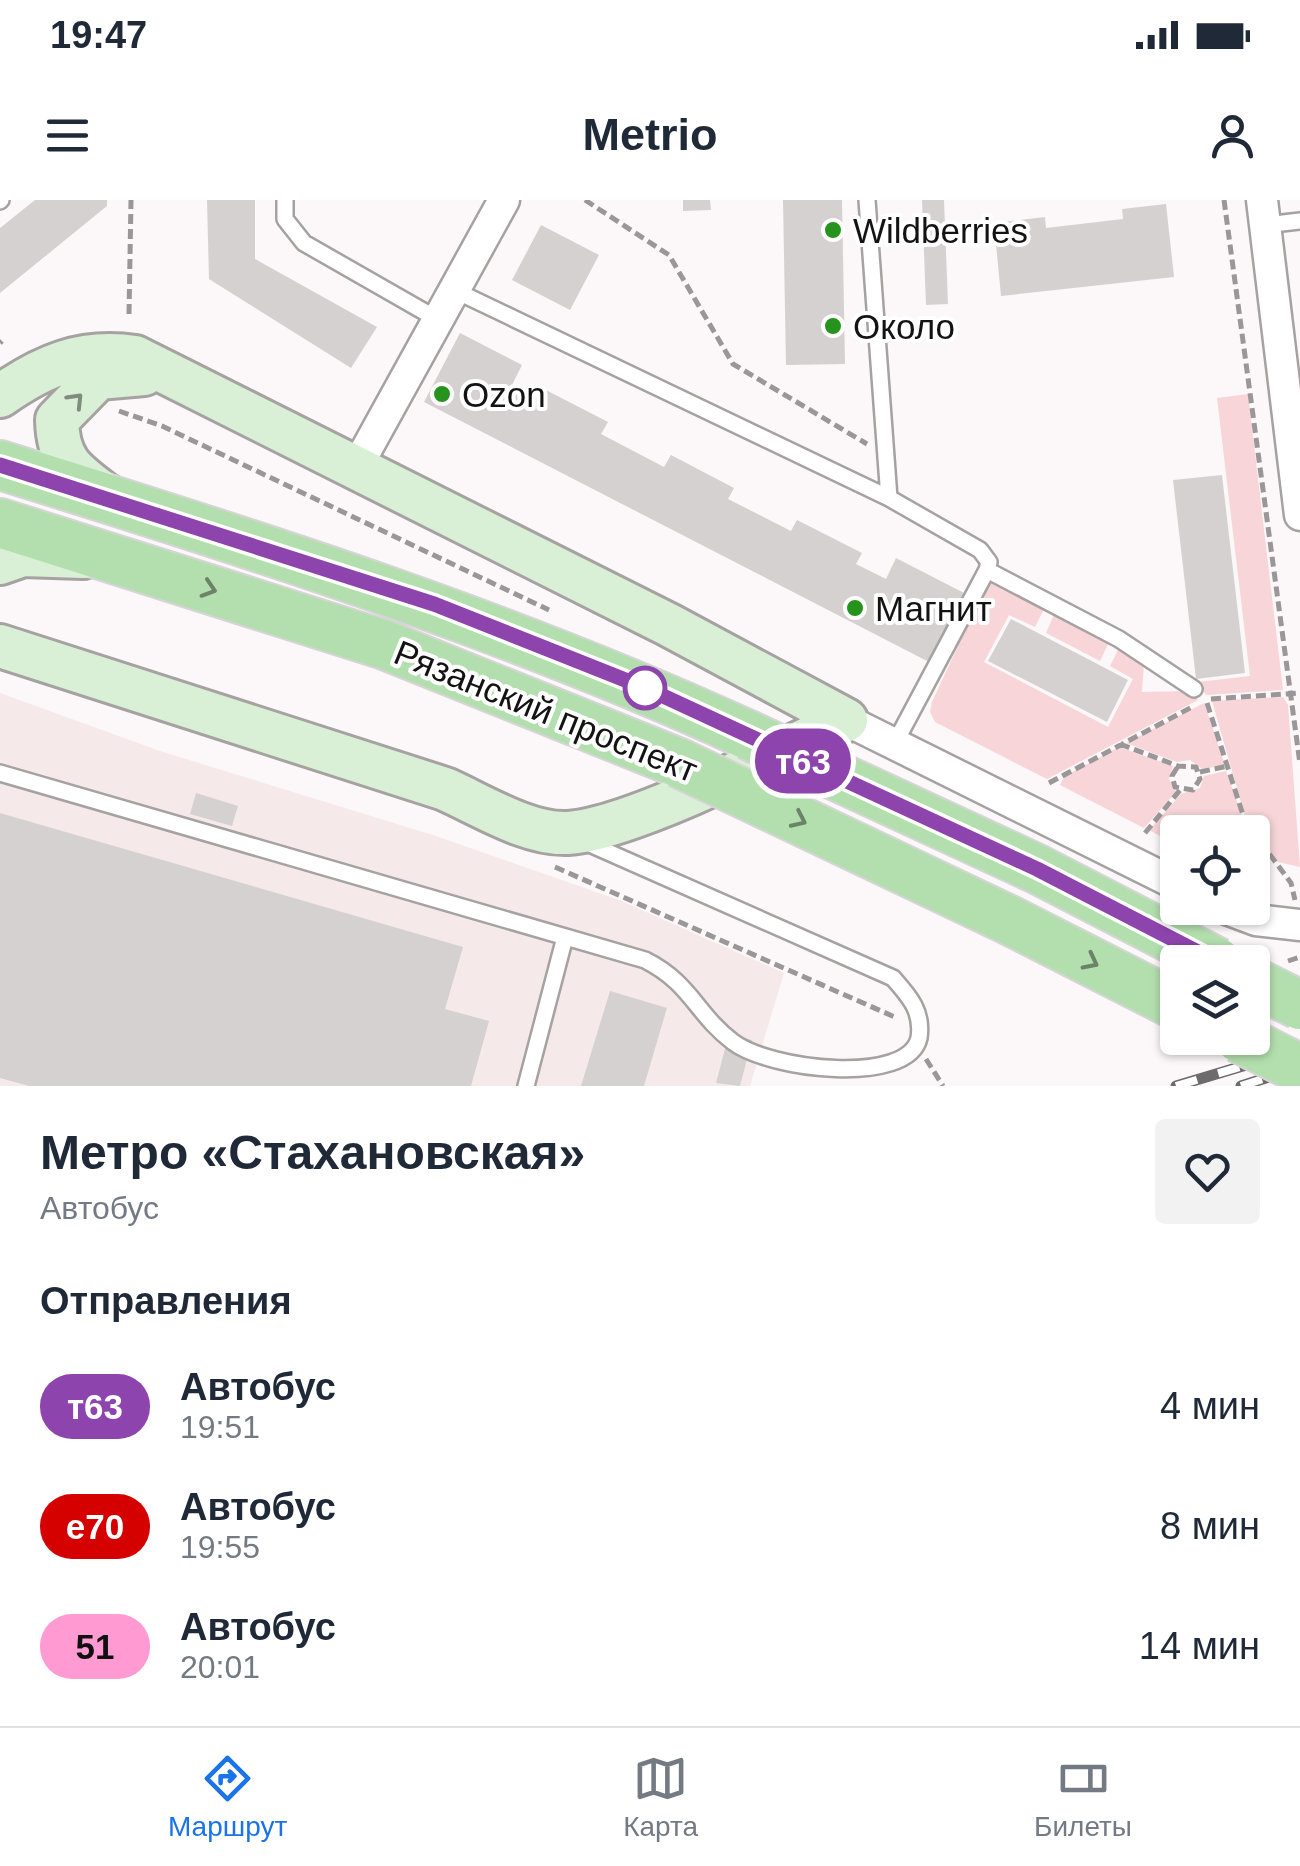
<!DOCTYPE html>
<html lang="ru">
<meta charset="utf-8">
<style>
:root{--surface:#fff;--page:#f2f2f3;--text:#1f2937;--muted:#747a83;--line:#e0e1e3;--accent:#1a73e8}
body{margin:0;font-family:Arial,sans-serif;background:var(--page);color:var(--text);height:100vh;display:flex;flex-direction:column;font-size:38px;white-space:nowrap}
*{box-sizing:border-box;margin:0}
p{font-size:32px;color:var(--muted)}
.icon{flex:none;width:55px;height:55px;fill:none;stroke:currentColor;stroke-width:2;stroke-linecap:round;stroke-linejoin:round}
.map{position:relative;height:886px;overflow:hidden}
.drawer{display:flex;flex-direction:column;background:var(--surface);flex:1}
.drawer>*{flex:none}
.badge{padding:0 20px;border-radius:32px;font-size:35px;line-height:65px}
.fabs{position:absolute;left:1160px;top:615px;display:grid;gap:20px}
.fabs a{display:grid;place-items:center;width:110px;height:110px;border-radius:10px;background:var(--surface);box-shadow:0 2px 8px #0004;font-size:50px}
.map>.badge{position:absolute;translate:-50% -50%;box-shadow:0 0 0 5px #fff}
h2{padding:0 40px;font-size:38px;line-height:90px}
.round{display:grid;place-items:center;flex:none;width:105px;height:105px;border-radius:10px;background:var(--page)}
.headline{display:flex;align-items:center;justify-content:space-between;height:170px;padding:0 40px}
h1{font-size:48px;font-weight:700;line-height:75px}
ul{padding:0;list-style:none}
li{display:flex;align-items:center;gap:30px;height:120px;padding:0 40px}
li div{flex:1}
li b{display:block;font-size:38px}
li em{font-style:normal}
li .badge{min-width:110px;font-weight:700;text-align:center}
.status{display:flex;justify-content:space-between;align-items:center;height:70px;padding:0 50px;background:var(--surface);direction:ltr}
.status svg{height:28px;fill:currentColor}
header{display:flex;justify-content:space-between;align-items:center;height:130px;padding:0 40px;background:var(--surface);font-size:45px;font-weight:700}
.menu{display:flex;justify-content:space-around;align-items:center;height:140px;border-top:2px solid var(--line);background:var(--surface);font-size:28px;color:var(--muted)}
.menu a{display:grid;justify-items:center;gap:5px}
.menu .on{color:var(--accent)}
.map>svg:first-child{display:block}
.built{fill:#f6e9ea}
.green{fill:#f7d5d9}
.building{fill:#d5d1d1}
.lines{fill:none;stroke-linecap:round;stroke-linejoin:round}
.lane-casing{stroke:#a6a2a2;stroke-width:20}
.street-casing{stroke:#a6a2a2;stroke-width:35}
.secondary-casing{stroke:#a6a2a2;stroke-width:48}
.primary-casing{stroke:#d5d5d5;stroke-width:52}
.path{stroke:#9b9798;stroke-width:5;stroke-dasharray:10 5;stroke-linecap:butt}
.lane{stroke:#fff;stroke-width:15}
.street{stroke:#fff;stroke-width:30}
.secondary{stroke:#d9efd6;stroke-width:42}
.primary{stroke:#b3dfae;stroke-width:48}
.rail-casing{stroke:#6e6b6c;stroke-width:11}
.rail{stroke:#fff;stroke-width:8;stroke-dasharray:22;stroke-linecap:butt}
.primary-bridge-casing{stroke:#d5d5d5;stroke-width:52;stroke-linecap:butt}
.primary-bridge{stroke:#b3dfae;stroke-width:48}
.oneway{stroke:#808c7e}
.oneway2{stroke:#6b8368}
.line-casing{stroke:#fff;stroke-width:22}
.line{stroke:#8e44ad;stroke-width:15}
.poi-dot{fill:#26931c;stroke:#fff;stroke-width:4}
.stop-dot{fill:#fff;stroke:#8e44ad;stroke-width:5}
.labels{text-anchor:middle;dominant-baseline:central;stroke-width:8;stroke-linejoin:round;paint-order:stroke}
.poi-label{font-size:35px;fill:#141313;stroke:#fff;text-anchor:start}
.street-label{font-size:35px;fill:#141313;stroke:#fff}
</style>
<div class="status"><b>19:47</b><svg viewBox="0 0 49 12"><path d="M0 12V9h3v3zM5 12V6h3v6zM10 12V3h3v9zM15 12V0h3v12zM26 1h20v11H26zM47 4h2v5h-2z"/></svg></div>
<header><svg class="icon" aria-label="menu" viewBox="0 0 24 24"><path d="M4 6h16M4 12h16M4 18h16"/></svg>Metrio<svg class="icon" aria-label="person" viewBox="0 0 24 24"><circle cx="12" cy="8" r="4"/><path d="M4 21q1-7 8-7t8 7"/></svg></header>
<div class="map">
<svg width="1300" height="886" viewBox="0 0 1300 886">
<rect width="100%" height="100%" fill="#fcf7f8"/>
<path class="built" d="M0 493 160 551 436 636 619 700 784 773 750 886H0Z"/>
<path class="green" d="M1248 194 1283 490 1206 495 1198 482 1250 476 1217 198Z
M989 379 1045 407 1035 427 1009 415 984 462 1108 527 1133 479 1110 466 1120 446 1144 464 1142 492 1191 491 1198 500 1047 579 935 522 930 512 932 502Z
M1055 412 1110 440 1100 461 1046 433Z
M1283 497 1288 505 1300 667 1278 662 1245 616 1212 501Z
M1204 503 1225 565 1202 569 1190 560 1177 562 1126 543Z
M1119 547 1173 566 1169 579 1176 592 1144 628 1060 585 1065 576Z
M1226 571 1248 632H1178L1177 645 1149 630 1181 594 1200 588 1204 576Z"/>
<path class="building" d="M35 0H107V6L0 93V28Z
M207 0H255V59L377 127 351 168 209 79Z
M683 0H710L711 10 683 11Z
M783 0H842L845 164 786 165Z
M922 0H944L948 104 926 105Z
M1166 4 1174 77 1001 96 994 23 1045 17 1046 28 1123 19 1122 9Z
M541 25 599 55 570 110 512 80Z
M460 133 522 165 512 185 537 198 542 188 608 222 601 234 664 267 671 255 734 288 728 299 791 331 797 320 862 353 856 364 886 379 896 358 964 393 929 462 424 202Z
M1222 275 1245 473 1196 479 1173 280Z
M1011 419 1128 480 1107 522 988 461Z
M196 593 238 606 232 626 190 614Z
M0 613 463 747 445 809 489 821 471 886H29L0 878Z
M610 791 667 808 644 886H581Z
M729 834 752 840 740 886 716 883Z"/>
<g class="lines">
<g class="lane-casing">
<path id="lane" d="M285 0V19L304 43 437 119
M867 0 889 298
M0 1 1 0
M1265 25 1300 21
M454 90 889 298 980 350 989 362 987 370 895 543
M987 370 1119 439 1194 489
M0 573 645 760C691 783 696 814 733 842 770 870 908 886 919 838 923 812 910 797 893 778L583 641
M526 886 565 737"/>
</g>
<g class="street-casing">
<path id="street" d="M1262 0 1300 315
M355 270 504 0
M846 520 1178 685
M1224 708 1256 720 1300 725"/>
</g>
<g class="secondary-casing">
<path id="secondary" d="M0 196C43 166 81 149 135 157L669 425 846 520
M108 297C75 272 58 263 57 220L98 178 144 174
M0 363 23 355 83 357
M0 446 445 589C481 605 528 635 568 633 632 629 783 551 846 520"/>
</g>
<g class="primary-casing">
<path id="primary" d="M0 265C254 344 506 424 748 535
M0 323 385 445 679 563"/>
</g>
<path class="path" d="M585 0 669 55 733 164 867 244
M1224 0 1300 564
M129 114 131 0
M0 143 2 141
M119 211 162 226 549 410
M1211 499 1300 493
M1207 503 1245 621 1291 683 1295 700
M1120 544 1178 566 1196 567 1200 579 1193 590 1175 587 1172 576 1178 566
M1200 572 1228 566
M1049 583 1192 507
M1145 633 1180 590
M555 667 897 818
M1288 761 1300 757
M926 859 943 886"/>
<use href="#lane" class="lane"/>
<use href="#street" class="street"/>
<use href="#secondary" class="secondary"/>
<use href="#primary" class="primary"/>
<g class="rail-casing">
<path id="rail" d="M1176 886 1300 849
M1241 886 1300 867"/>
</g>
<use href="#rail" class="rail"/>
<g class="primary-bridge-casing">
<path id="primary-bridge" d="M748 535 1037 669 1217 762
M679 563 1009 720 1178 806
M1252 781 1300 805
M1239 838 1300 869"/>
</g>
<use href="#primary-bridge" class="primary-bridge"/>
</g>
<defs><path id="oneway-chevron" d="M-2-3.5L2.5 0L-2 3.5" fill="none" stroke-width="1.6" stroke-linecap="round" stroke-linejoin="round" transform="scale(2.5)"/></defs>
<use class="oneway" href="#oneway-chevron" transform="translate(76 200) rotate(-46)"/>
<g class="oneway2">
<use href="#oneway-chevron" transform="translate(209 389) rotate(18)"/>
<use href="#oneway-chevron" transform="translate(799 620) rotate(25)"/>
<use href="#oneway-chevron" transform="translate(1091 762) rotate(27)"/>
</g>
<g class="lines">
<g class="line-casing">
<path id="line" d="M0 265 434 404 648 489 1037 669 1217 762"/>
</g>
<use href="#line" class="line"/>
</g>
<g class="poi-dot">
<circle cx="833" cy="30" r="10"/>
<circle cx="833" cy="126" r="10"/>
<circle cx="442" cy="194" r="10"/>
<circle cx="855" cy="408" r="10"/>
</g>
<circle class="stop-dot" cx="645" cy="488" r="20"/>
<g class="labels">
<g class="poi-label">
<text x="853" y="30">Wildberries</text>
<text x="853" y="126">Около</text>
<text x="462" y="194">Ozon</text>
<text x="875" y="408">Магнит</text>
</g>
<g class="street-label">
<text transform="translate(546 511) rotate(22)">Рязанский проспект</text>
</g>
</g>
</svg>
<div class="fabs">
<a><svg class="icon" aria-label="locate" viewBox="0 0 24 24"><circle cx="12" cy="12" r="6"/><path d="M12 2v4M12 18v4M2 12h4M18 12h4"/></svg></a>
<a><svg class="icon" aria-label="layers" viewBox="0 0 24 24"><path d="M12 4l9 5-9 5-9-5zM3 14l9 5 9-5"/></svg></a>
</div>
<b class="badge" style="left:803px;top:561px;background:#8e44ad;color:#fff">т63</b>
</div>
<section class="drawer">
<div class="headline"><div><h1>Метро «Стахановская»</h1><p>Автобус</p></div><a class="round"><svg class="icon" aria-label="heart" viewBox="0 0 24 24"><path d="M12 20l-8-8c-3-5 5-10 8-4 3-6 11-1 8 4z"/></svg></a></div>
<h2>Отправления</h2>
<ul>
<li><span class="badge" style="background:#8e44ad;color:#fff">т63</span><div><b>Автобус</b><p>19:51</p></div><em>4 мин</em></li>
<li><span class="badge" style="background:#d50100;color:#fff">е70</span><div><b>Автобус</b><p>19:55</p></div><em>8 мин</em></li>
<li><span class="badge" style="background:#ff9ad2;color:#111">51</span><div><b>Автобус</b><p>20:01</p></div><em>14 мин</em></li>
</ul>
</section>
<nav class="menu">
<a class="on"><svg class="icon" aria-label="directions" viewBox="0 0 24 24"><path d="M12 3l9 9-9 9-9-9zM9 14v-3h6M13 9l2 2-2 2"/></svg>Маршрут</a>
<a><svg class="icon" aria-label="map" viewBox="0 0 24 24"><path d="M3 6l6-2 6 2 6-2v14l-6 2-6-2-6 2zM9 4v14M15 6v14"/></svg>Карта</a>
<a><svg class="icon" aria-label="tickets" viewBox="0 0 24 24"><path d="M3 7h18v10H3zM15 7v10"/></svg>Билеты</a>
</nav>
